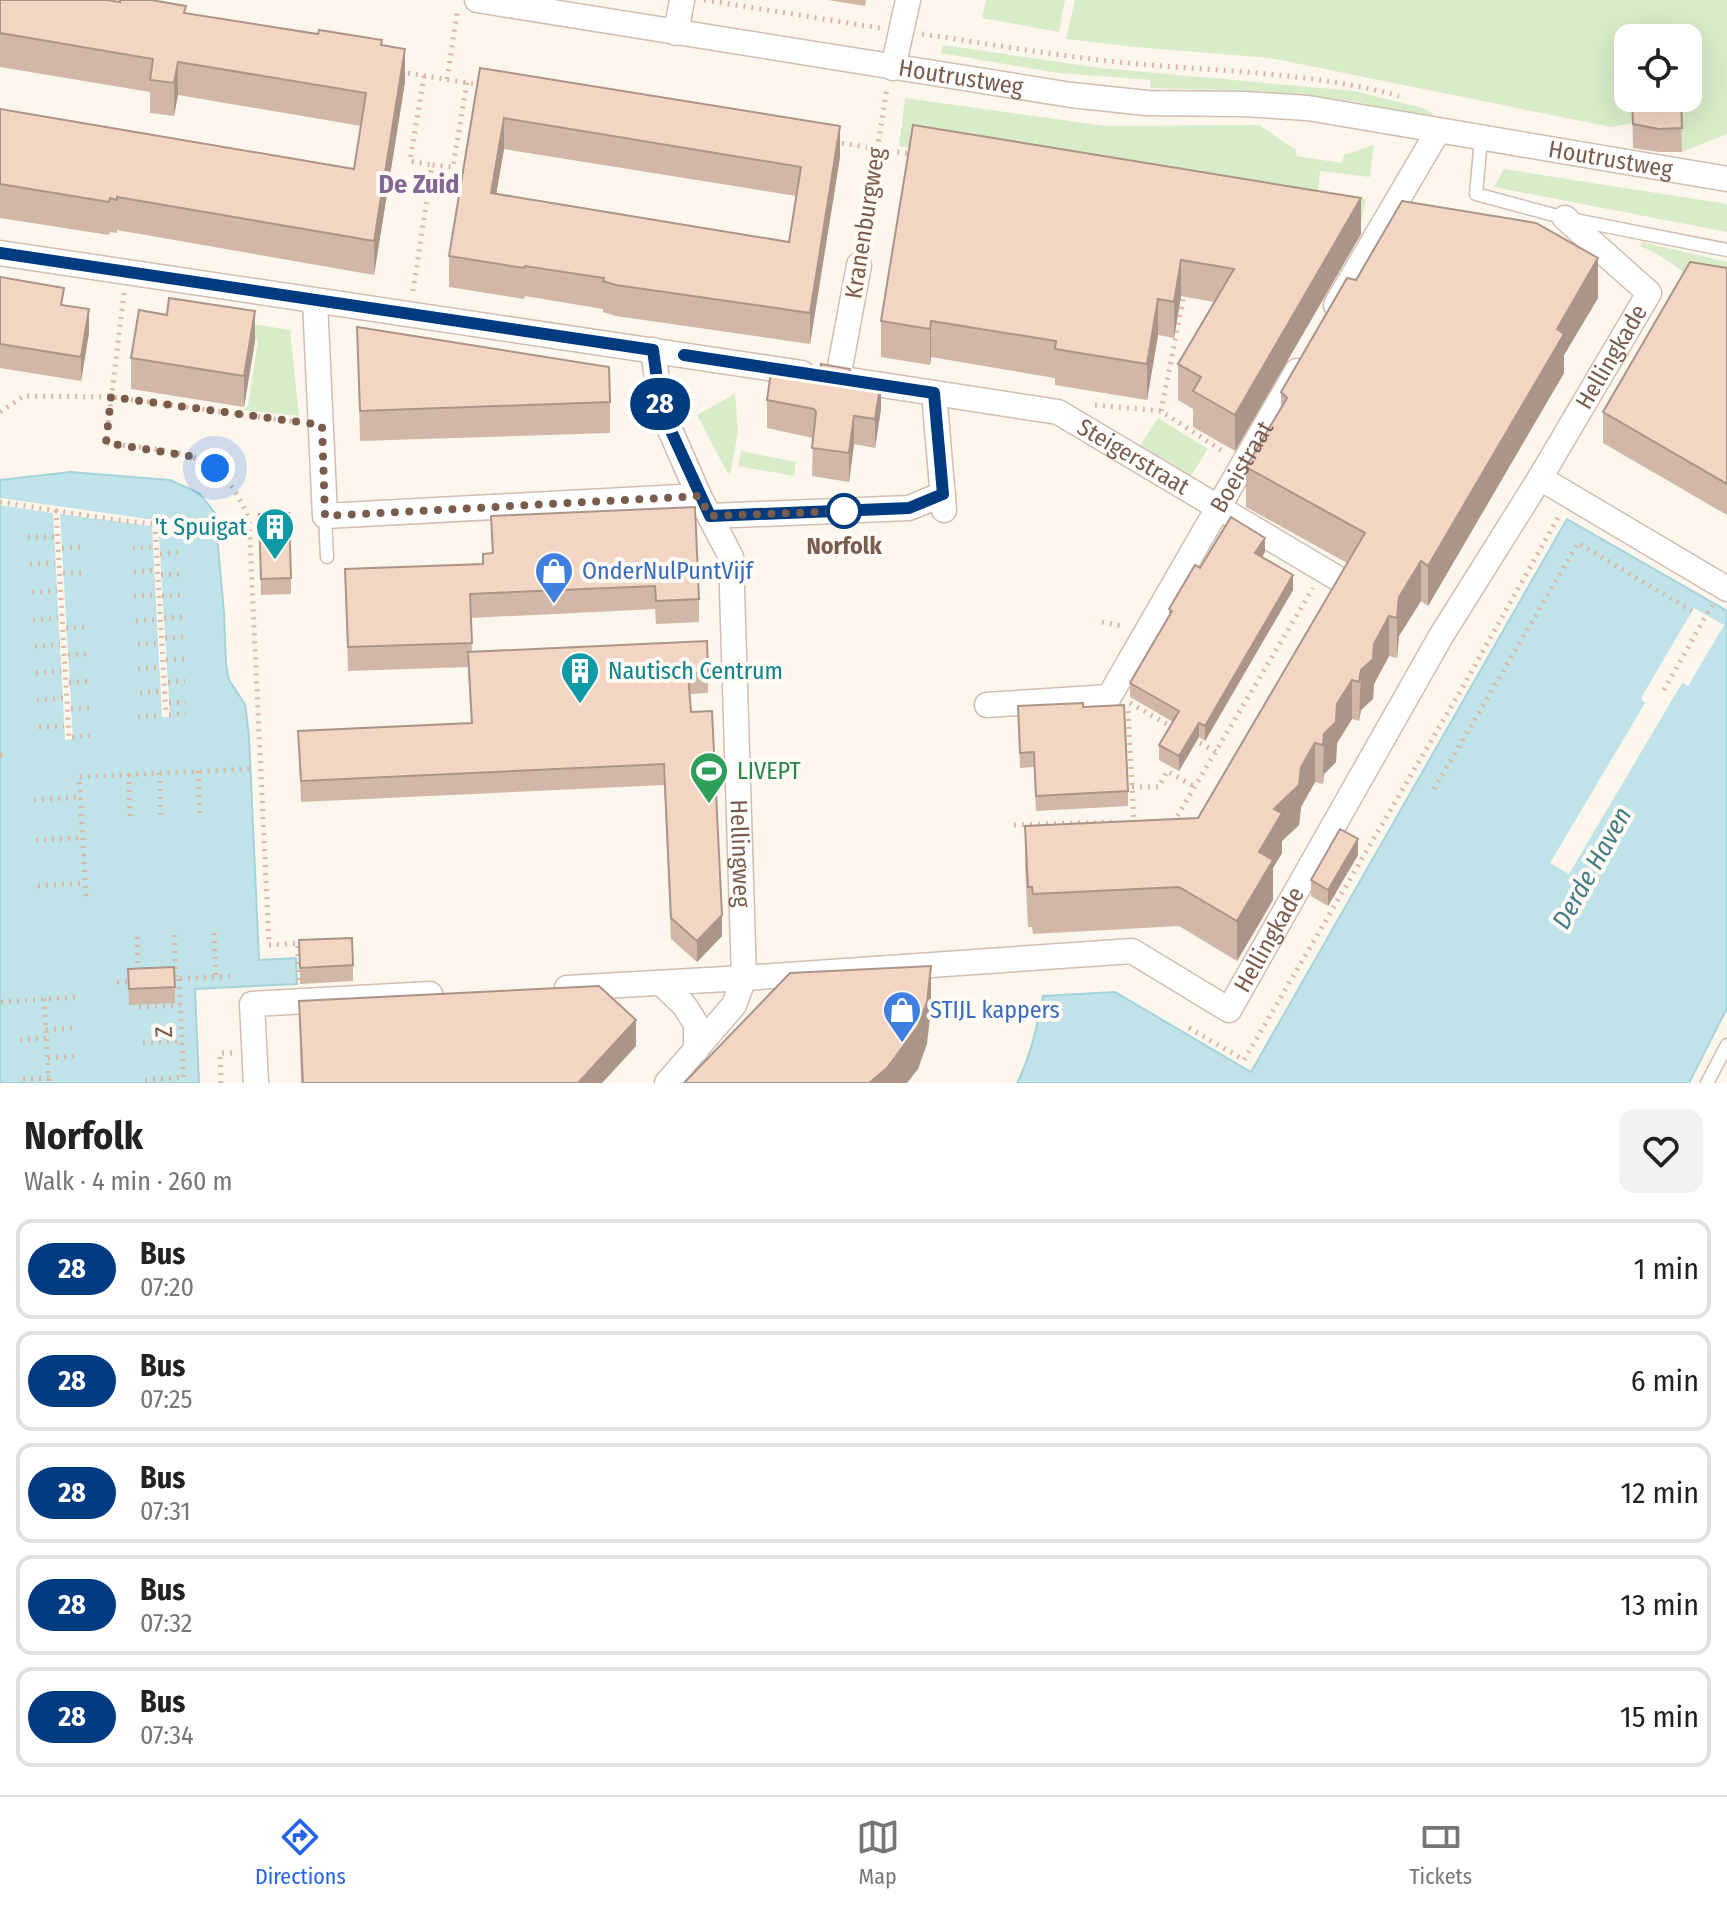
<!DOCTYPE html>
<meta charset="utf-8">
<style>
:root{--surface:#fff;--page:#f2f2f2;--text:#222;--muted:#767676;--line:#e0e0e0;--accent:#2563eb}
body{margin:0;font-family:"Fira Sans Condensed",sans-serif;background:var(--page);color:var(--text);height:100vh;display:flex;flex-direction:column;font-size:30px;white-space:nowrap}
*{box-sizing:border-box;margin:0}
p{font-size:26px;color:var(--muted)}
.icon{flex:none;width:44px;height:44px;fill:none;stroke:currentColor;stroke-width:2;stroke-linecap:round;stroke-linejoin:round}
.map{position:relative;height:1083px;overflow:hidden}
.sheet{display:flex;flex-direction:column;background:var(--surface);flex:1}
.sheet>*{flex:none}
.badge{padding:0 16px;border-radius:26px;font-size:28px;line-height:52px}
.controls{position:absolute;left:1614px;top:24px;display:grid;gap:16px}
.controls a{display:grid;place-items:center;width:88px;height:88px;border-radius:16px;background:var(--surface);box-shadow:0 8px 32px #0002;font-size:40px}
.you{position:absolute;width:40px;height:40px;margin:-20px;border:6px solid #fff;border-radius:50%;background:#1a73e8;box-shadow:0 0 0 12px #1a73e833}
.map>.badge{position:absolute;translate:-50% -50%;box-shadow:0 0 0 4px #fff}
.round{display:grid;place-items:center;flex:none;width:84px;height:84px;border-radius:16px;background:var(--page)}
.summary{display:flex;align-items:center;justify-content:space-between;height:136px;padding:0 24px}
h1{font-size:38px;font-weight:700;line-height:60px}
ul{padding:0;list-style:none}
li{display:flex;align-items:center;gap:24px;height:100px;margin:0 16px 12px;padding:0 8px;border:4px solid var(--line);border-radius:16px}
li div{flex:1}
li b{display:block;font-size:30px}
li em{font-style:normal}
li .badge{min-width:88px;font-weight:700;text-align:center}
.dock{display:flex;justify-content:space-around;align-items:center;height:112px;border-top:2px solid var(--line);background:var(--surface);font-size:22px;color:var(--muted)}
.dock a{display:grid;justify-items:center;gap:4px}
.dock .current{color:var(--accent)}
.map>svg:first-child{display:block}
.green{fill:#d8ecc9;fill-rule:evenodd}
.water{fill:#bfe3e8;stroke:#a5d3da;stroke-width:2}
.pier{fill:#fdf6ec}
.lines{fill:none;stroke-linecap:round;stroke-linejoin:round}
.lane-casing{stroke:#d1beb0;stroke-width:15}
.street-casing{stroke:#d1beb0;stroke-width:27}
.path{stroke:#d9b8a5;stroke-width:5;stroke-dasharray:2 6;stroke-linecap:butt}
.lane{stroke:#fff;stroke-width:12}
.street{stroke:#fff;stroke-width:24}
.wall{fill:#d1b7a8;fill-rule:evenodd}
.shaded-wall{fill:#aa9588}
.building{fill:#f3d5c3;stroke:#aa9588;stroke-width:2;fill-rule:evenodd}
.line-casing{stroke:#fff;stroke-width:18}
.line{stroke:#003b80;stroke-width:12}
.walk{stroke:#7a5c4d;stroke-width:8;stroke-dasharray:0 14.4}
.stop-dot{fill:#fff;stroke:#003b80;stroke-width:4}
.labels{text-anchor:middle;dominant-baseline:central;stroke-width:8;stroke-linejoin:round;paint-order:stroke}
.street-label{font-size:24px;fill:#7a5c4d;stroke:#fffaf3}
.culture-label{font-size:24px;fill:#0d838f;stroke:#fffaf3;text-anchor:end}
.stop-label{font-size:24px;font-weight:bold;fill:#7a5c4d;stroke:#fffaf3}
.shop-label{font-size:24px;fill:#366cbe;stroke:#fffaf3;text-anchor:start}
.leisure-label{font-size:24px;fill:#27864d;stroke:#fffaf3;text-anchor:start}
.neighbourhood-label{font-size:26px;font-weight:bold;fill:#846695;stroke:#fffaf3}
.water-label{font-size:26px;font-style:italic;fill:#437c86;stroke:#fffaf3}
</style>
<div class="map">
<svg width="1727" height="1083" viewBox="0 0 1727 1083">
<rect width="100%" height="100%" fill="#fdf6ec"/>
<path class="green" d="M986 0H1065L1059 32 982 18Z
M1075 0H1727V134L1682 152 1681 121 1633 120 1632 123 1611 127 1270 58 1135 47 1066 39ZM1628 38H1688V98H1628Z
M943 45 1101 68 1354 91 1423 108 1432 113V117L1350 101 1251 91 1150 88V80L1058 73 941 53Z
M905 98 1105 126 1259 125 1296 150V156L1342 163 1344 155 1374 145 1370 177 1320 171 1318 192 1366 199 1362 219 899 146Z
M1504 169 1727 204V232L1494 187Z
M1642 242 1727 262V314C1699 285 1678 262 1640 246Z
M167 310 290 330 299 416 242 410 248 406 258 340 145 322 146 313 165 314Z
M735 394 738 431 731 471 728 474 697 415Z
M1158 418 1208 449 1189 479 1139 447Z
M741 451 796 462 794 476 738 466Z"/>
<path class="water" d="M70 472 170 480 199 493 215 513 224 613 226 665 229 680 245 704 249 736 259 960 296 958 297 984 195 989 199 1083H0V480Z
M1567 519 1727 611V1008L1689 1083H1017C1031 1056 1037 1026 1043 996L1115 992 1251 1072Z"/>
<path class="pier" d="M0 498 148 519 183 518V533L159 535 170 717H162L152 526 60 514 73 739 65 740 53 513 0 505Z
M1694 608 1724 625 1688 686 1682 683 1569 874 1550 863 1645 703 1641 698Z"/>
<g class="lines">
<g class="lane-casing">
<path id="lane" d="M1481 139 1476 194 1565 218 1727 250
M325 516 327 557
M1707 1083 1727 1045"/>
</g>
<g class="street-casing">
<g id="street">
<path id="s1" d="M477 0 1071 95 1147 103 1244 104 1308 108 1727 179"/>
<path d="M676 33 682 0"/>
<path d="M893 68 908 0"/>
<path d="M0 253 802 373"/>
<path d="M315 301 325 516 699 496"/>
<path d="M1336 305 1438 131"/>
<path id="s2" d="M653 350 661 409 699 496 731 557 744 978 1132 951 1229 1010 1441 636 1540 478 1649 293 1565 218"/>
<path d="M838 378 859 265"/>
<path id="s3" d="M850 380 1058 412 1342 581"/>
<path d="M934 393 944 510"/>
<path d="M1540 478 1727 589"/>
<path d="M710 516 909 508 943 494"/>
<path id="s4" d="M987 705 1109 697 1297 371"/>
<path d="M661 983 684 1005 696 1024V1050"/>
<path d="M567 988 744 978 734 1005 667 1083"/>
<path d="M256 1083 252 1004 430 994"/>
</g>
</g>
<path class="path" d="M704 0 880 28
M922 34C984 43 1046 54 1109 61 1206 72 1304 70 1399 96
M400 72 481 85
M424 76 410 161 432 165
M447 79 457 13
M834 142 911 154
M862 244 887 88
M413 291 432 165 453 167 467 82
M124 293 106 443C175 453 221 445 249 520L269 945 298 943V981
M1095 405 1161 411 1224 452
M1161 411 1185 290
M0 412 24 396 111 397 297 422
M0 502C75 512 175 536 249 520
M56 510 69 737
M155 524 166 714
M28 537H54
M62 548 83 547
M133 548 153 547
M160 554 178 552
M30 564 55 563
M134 572 154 570
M63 573H84
M161 575 179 574
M32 592 57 591
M134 596 155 595
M162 596 181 595
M164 618 182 617
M33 620 58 618
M136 621 157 619
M1102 622 1122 626
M66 628 87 627
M165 638 183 637
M138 644 158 643
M35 646 60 645
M68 655 89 654
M166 660 184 659
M138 669 159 667
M36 673 61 671
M168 682 185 681
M69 683 90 681
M1664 690 1712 605
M140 693 161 691
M37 700 63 698
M169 703 186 702
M1130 703 1174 728
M71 709 91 708
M1128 711 1134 822
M169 715 186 714
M138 717 162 715
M39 727 64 726
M72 737 93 735
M1193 739 1216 752
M0 755H4
M198 771 200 816
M159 773 161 819
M129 774 130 820
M1132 787H1159L1167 771 1195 787
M1434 789 1578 543 1692 611
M34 800 80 797
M1172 821 1175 820 1313 588
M1014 825 1118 822
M36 840 82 838
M38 886 85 883
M86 896 79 777 250 769
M214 933 216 977
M174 935 176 979
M137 937 138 972
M172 979 235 976
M179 979 184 1083
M117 982 134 981
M44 999 49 1083
M1 1002 76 997
M139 1007 180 1005
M1189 1028 1244 1060 1465 683 1560 514
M46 1030 75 1028
M20 1040 46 1038
M143 1043 182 1041
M48 1058 76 1056
M23 1079 49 1078
M145 1080 184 1077
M221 1083 220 1053H234"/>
<use href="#lane" class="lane"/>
<use href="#street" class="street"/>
</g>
<path class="wall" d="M0 0 186 13 382 45 405 82 374 275 117 230V233L110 232 109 235 0 218V109L354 169 361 126 178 95 174 116 150 113V92L0 67Z
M828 0H866L865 6Z
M480 68 840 157 810 344 616 316 603 312V309L525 296 524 299 449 287V256ZM504 149 796 196 789 242 496 194Z
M1632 98H1681L1682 152H1659L1633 148Z
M913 125 1361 234 1235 451 1193 427V409L1178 400V364L1214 302 1181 296 1174 338 1158 335 1147 400 1055 385V378L931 357 930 365 881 357V321Z
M1727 268V515L1603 443V412Z
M0 277 64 306 89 333 81 381 0 368Z
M1356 280 1598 298 1564 355V373L1428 606 1421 601 1399 636 1397 658 1389 656 1374 684 1373 699 1361 710 1359 721 1352 719 1337 743 1336 762 1324 774 1323 784 1315 782 1301 807 1299 825 1282 841V853L1273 868V900L1237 961 1179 926 1033 934 1032 927H1028L1025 866V826L1198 818 1347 563 1246 507V467L1281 408V392Z
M357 327 610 402V433L360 441Z
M255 341 244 407 131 389V358Z
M850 376 881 409 875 448 854 444 849 482 812 476 813 438 767 428V400Z
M491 516 699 599V622L656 624 655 609 471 618 472 652 708 672V693L690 694 691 712 722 936 697 962 671 939 664 785 301 802 298 731 471 723 468 667 348 671 345 569 483 564 492 553Z
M259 530 291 578V594L261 595Z
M1265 552 1262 557 1293 590 1205 741 1199 737 1179 771 1159 760V745L1173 722 1130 697V683L1169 617V609L1200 568Z
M1018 706 1083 707 1128 791V806L1036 811 1034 767 1020 768Z
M1358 855 1328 906 1311 896V880Z
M299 940 353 965V981L300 984Z
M128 969 175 987V1003L129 1005Z
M299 1001 636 1046 602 1083H301Z"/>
<path class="shaded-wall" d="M405 49V82L374 275V241Z
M178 62V95L174 116V83Z
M504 118V149L491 224V193Z
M840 126V157L810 344V313Z
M1361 198V234L1235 451V415Z
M1598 258V298L1564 355V373L1428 606V566L1557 329Z
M1181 260V296L1174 338V302Z
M1158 299V335L1147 400V364Z
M89 309V333L81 381V357Z
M255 311V341L244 407V376Z
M931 321V357L930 365V329Z
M881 381V409L875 448V419Z
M854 416V444L849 482V453Z
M1265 538V552L1255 568V553Z
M1421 561V601L1399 636 1397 658V618L1399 597Z
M1293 575V590L1205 741V726Z
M1389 616V656L1374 684 1373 699 1361 710 1359 721 1361 670Z
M1352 680V719L1337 743 1336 762 1324 774 1323 784 1324 734 1337 704Z
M1199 723V737L1179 771V756Z
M1315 743V782L1301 807 1299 825 1282 841V853L1273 868V900L1237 961V921L1274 809Z
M1358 839V855L1328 906V890Z
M722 915V936L697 962V941Z
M931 966V1009L927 1044 918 1069 907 1083H869Z
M636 1020V1046L602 1083H578Z"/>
<path class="building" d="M0 0H107L120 2V0H151L186 6 184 13 318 34 319 30 382 40 381 45 405 49 374 241 117 197V200L110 198 109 202 0 184V109L354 169 366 93 178 62 174 83 150 80 153 59 0 33Z
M480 68 840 126 810 313 616 285 603 281 604 278 525 266 524 268 449 256ZM504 118 801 167 789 242 491 193Z
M1632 98H1681L1682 128 1659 129 1633 124Z
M913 125 1361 198 1235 415 1193 391 1201 377 1178 364 1234 269 1181 260 1174 302 1158 299 1147 364 1055 349 1056 341 931 321 930 329 881 321Z
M1402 201 1536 223 1598 258 1557 329 1564 334 1428 566 1421 561 1399 597 1397 618 1389 616 1374 644 1373 659 1361 670 1359 682 1352 680 1337 704 1336 722 1324 734 1323 745 1315 743 1301 767 1299 785 1274 809 1282 813 1259 852 1273 860 1237 921 1179 887 1033 894 1032 887H1028L1025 826 1198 818 1365 533 1246 467 1287 398 1281 392 1347 278 1356 280Z
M1690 262 1727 268V484L1603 412Z
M0 277 64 288 61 305 89 309 81 357 0 344Z
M169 298 255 311 244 376 131 358 139 310 167 315Z
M357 327 609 367 610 402 360 411Z
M821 364 850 369 849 376 881 381 875 419 854 416 849 453 812 448 816 412 814 409 767 400 772 365 820 371Z
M695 507 699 599 656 601 655 586 470 594 472 643 348 647 345 569 483 564V554L493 553 491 516Z
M289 513 291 578 261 579 259 514Z
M1231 517 1265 538 1255 553 1293 575 1205 726 1199 723 1179 756 1159 745 1179 711 1130 683 1172 611 1169 609 1195 565 1200 568Z
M707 641 708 672 688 673 691 712 712 711 722 915 697 941 671 918 664 764 301 781 298 731 472 723 468 652Z
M1083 703V707L1124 705 1128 791 1036 796 1034 752 1020 753 1018 706Z
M1340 829 1358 839 1328 890 1311 880Z
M352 938 353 965 300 968 299 940Z
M931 966 927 1002 918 1026 887 1068 869 1083H684L790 973Z
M174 967 175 987 129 989 128 969Z
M599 986 636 1020 578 1083H303L299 1001Z"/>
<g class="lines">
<g class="line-casing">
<path id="line" d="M0 253 653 350 661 409 710 516 909 508 943 494 934 393 684 355"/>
</g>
<use href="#line" class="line"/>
<path class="walk" d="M215 468 189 456 106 443 111 397 322 425 325 516 699 496 710 516 844 511"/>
</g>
<defs>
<g id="building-pin" transform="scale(2)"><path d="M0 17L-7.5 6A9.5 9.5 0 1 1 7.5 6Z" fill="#0f9aa8" stroke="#fffaf3"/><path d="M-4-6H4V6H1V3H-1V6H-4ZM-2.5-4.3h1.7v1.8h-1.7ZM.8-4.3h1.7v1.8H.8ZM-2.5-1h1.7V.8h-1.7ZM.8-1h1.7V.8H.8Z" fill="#fff"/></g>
<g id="shop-pin" transform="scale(2)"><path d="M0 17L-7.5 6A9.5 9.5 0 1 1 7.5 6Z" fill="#3f7fe0" stroke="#fffaf3"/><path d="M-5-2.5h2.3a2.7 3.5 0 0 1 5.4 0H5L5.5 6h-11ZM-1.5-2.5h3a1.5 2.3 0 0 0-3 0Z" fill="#fff"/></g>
<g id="stadium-pin" transform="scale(2)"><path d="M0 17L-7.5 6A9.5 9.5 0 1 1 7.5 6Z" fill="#2e9e5b" stroke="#fffaf3"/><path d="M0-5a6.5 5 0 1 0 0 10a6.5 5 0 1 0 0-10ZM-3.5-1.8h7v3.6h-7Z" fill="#fff"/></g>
</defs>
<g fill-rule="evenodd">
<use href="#building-pin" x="275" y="527"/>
<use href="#shop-pin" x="554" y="571"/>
<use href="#building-pin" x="580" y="671"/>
<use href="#stadium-pin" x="709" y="771"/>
<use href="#shop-pin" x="902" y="1010"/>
</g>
<circle class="stop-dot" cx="844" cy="511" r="16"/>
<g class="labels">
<g class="street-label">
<text stroke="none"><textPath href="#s1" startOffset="490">Houtrustweg</textPath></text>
<text stroke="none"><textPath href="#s1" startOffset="1146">Houtrustweg</textPath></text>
<text transform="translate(865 223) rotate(-81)">Kranenburgweg</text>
<text stroke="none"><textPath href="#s2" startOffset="1904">Hellingkade</textPath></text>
<text stroke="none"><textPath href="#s3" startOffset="298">Steigerstraat</textPath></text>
<text stroke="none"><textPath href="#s4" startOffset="388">Boeistraat</textPath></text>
<text stroke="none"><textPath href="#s2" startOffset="520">Hellingweg</textPath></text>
<text stroke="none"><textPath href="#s2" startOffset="1228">Hellingkade</textPath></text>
<text transform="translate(164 1032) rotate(-93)">Z</text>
</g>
<g class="culture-label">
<text x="247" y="527">'t Spuigat</text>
<text x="608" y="671" text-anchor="start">Nautisch Centrum</text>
</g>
<g class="stop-label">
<text x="844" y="546">Norfolk</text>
</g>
<g class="shop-label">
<text x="582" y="571">OnderNulPuntVijf</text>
<text x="930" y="1010">STIJL kappers</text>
</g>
<g class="leisure-label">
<text x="737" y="771">LIVEPT</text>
</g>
<g class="neighbourhood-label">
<text x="419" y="184">De Zuid</text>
</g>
<g class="water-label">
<text transform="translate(1592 868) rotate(-61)">Derde Haven</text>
</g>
</g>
</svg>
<div class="controls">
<a><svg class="icon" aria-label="locate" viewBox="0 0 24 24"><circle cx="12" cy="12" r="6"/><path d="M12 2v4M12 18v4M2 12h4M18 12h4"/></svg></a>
</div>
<div class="you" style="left:215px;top:468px"></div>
<b class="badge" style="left:660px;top:404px;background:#003b80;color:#fff">28</b>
</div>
<section class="sheet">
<div class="summary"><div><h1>Norfolk</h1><p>Walk · 4 min · 260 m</p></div><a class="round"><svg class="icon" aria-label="heart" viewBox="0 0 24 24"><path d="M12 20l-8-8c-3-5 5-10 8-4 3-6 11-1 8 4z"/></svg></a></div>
<ul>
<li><span class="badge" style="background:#003b80;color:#fff">28</span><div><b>Bus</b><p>07:20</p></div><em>1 min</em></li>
<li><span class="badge" style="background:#003b80;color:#fff">28</span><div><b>Bus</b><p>07:25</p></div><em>6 min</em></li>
<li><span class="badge" style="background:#003b80;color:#fff">28</span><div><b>Bus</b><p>07:31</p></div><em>12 min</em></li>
<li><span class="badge" style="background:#003b80;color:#fff">28</span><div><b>Bus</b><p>07:32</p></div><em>13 min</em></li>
<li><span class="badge" style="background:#003b80;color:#fff">28</span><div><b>Bus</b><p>07:34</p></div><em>15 min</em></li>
</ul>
</section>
<nav class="dock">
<a class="current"><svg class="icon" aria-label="directions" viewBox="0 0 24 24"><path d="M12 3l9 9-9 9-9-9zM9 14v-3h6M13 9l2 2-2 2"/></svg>Directions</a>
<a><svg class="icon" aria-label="map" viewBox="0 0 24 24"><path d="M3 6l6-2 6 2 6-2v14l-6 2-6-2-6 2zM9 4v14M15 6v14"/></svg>Map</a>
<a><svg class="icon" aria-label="tickets" viewBox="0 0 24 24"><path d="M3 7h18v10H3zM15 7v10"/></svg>Tickets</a>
</nav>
